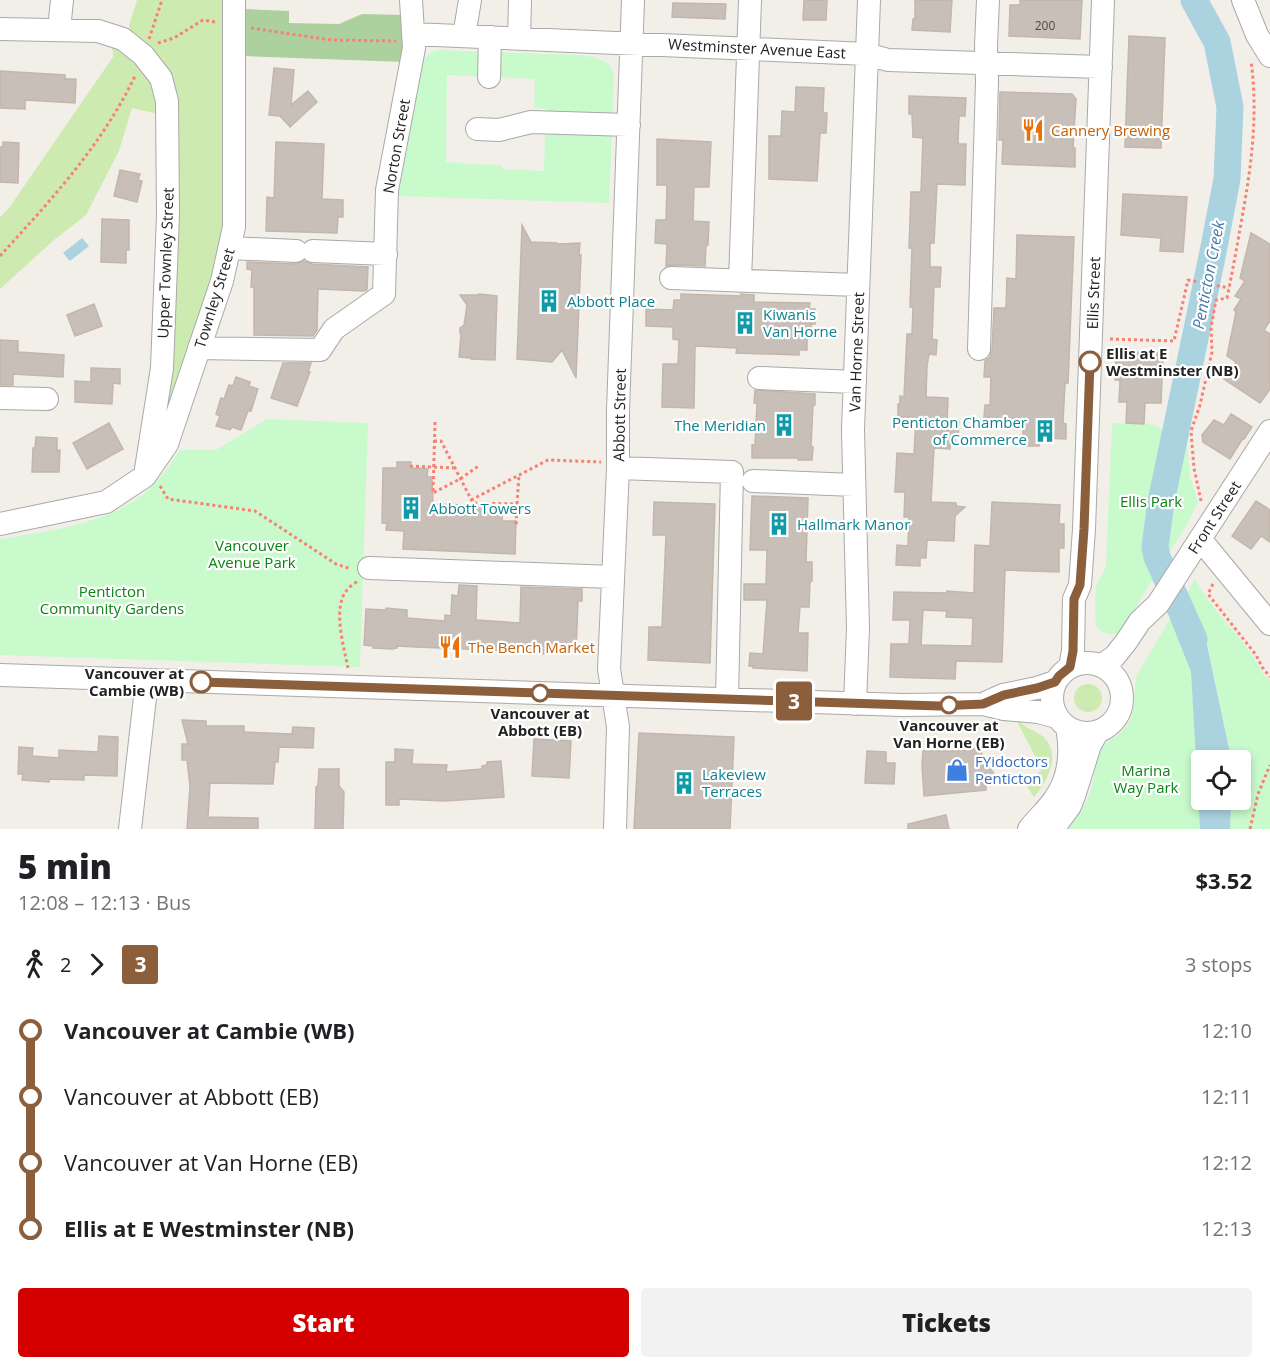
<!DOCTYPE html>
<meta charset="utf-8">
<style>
:root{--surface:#fff;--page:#f2f2f2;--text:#202124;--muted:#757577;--accent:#d40000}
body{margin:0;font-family:"Open Sans",sans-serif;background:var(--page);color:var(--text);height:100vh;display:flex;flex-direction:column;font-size:22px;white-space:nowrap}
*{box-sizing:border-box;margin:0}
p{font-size:20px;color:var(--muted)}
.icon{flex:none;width:33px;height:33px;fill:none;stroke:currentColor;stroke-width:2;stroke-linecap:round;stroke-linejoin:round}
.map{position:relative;height:829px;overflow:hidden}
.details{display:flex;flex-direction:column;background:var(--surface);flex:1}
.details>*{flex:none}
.badge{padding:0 12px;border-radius:4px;font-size:21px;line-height:39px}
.tools{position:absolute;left:1191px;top:750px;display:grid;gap:12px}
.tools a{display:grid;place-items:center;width:60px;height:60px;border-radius:6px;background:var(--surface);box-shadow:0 3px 9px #0003;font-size:30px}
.map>.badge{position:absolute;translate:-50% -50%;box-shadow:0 0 0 3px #fff}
.legs{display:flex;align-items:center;gap:9px;height:66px;padding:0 18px;font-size:20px}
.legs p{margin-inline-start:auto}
.summary{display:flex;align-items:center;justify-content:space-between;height:102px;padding:0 18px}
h1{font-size:33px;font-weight:800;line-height:45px}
.primary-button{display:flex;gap:12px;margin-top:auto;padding:12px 18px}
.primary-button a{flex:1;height:69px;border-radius:6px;background:var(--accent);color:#fff;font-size:24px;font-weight:800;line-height:69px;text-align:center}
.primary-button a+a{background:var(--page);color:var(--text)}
ul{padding:0 18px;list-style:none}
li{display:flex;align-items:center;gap:21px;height:66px;font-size:22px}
li i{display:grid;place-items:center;width:9px;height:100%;margin:0 8px;background:currentColor}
li i::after{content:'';width:15px;height:15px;margin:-8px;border:4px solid;border-radius:50%;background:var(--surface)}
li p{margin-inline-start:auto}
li:first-child i{background:linear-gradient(#0000 50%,currentColor 0)}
li:last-child i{background:linear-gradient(currentColor 50%,#0000 0)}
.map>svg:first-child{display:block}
.grass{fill:#cdebb0}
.forest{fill:#add19e}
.park{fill:#c8facc;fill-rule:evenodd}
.water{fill:#aad3df}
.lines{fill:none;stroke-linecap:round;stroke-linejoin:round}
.river{stroke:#aad3df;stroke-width:27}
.building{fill:#c7bfb8;stroke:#c4b6ab;stroke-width:1.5;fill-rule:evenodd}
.minor-casing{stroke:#a9a9a9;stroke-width:24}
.path{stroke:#fa8072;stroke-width:3;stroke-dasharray:3 3;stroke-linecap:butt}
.minor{stroke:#fff;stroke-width:22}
.line-1-casing{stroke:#fff;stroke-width:14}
.line-1{stroke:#8b5e3c;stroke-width:9}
.stop-1-dot{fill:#fff;stroke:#8b5e3c;stroke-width:3}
.labels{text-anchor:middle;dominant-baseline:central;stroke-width:4.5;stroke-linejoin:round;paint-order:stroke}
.number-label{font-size:12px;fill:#4b4948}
.street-label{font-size:15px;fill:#222;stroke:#fff}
.food-label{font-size:15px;fill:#c56008;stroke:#fff;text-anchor:start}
.culture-label{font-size:15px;fill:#0d838f;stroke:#fff;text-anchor:start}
.stop-label{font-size:15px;font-weight:bold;fill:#222;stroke:#fff}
.park-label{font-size:15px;fill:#0c8416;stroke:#fff}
.shop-label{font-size:15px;fill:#366cbe;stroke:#fff;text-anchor:start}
.water-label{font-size:16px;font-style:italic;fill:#4a7aab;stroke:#fff}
</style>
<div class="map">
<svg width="1270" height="829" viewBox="0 0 1270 829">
<rect width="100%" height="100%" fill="#f2efe9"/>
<path class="grass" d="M137 0H223L224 219 221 243 201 316 189 343 168 433 161 447 172 101 130 33 129 26Z
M111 43 148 69 162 115 132 108 119 151 86 215 54 240 0 289V217L9 208 113 57V53Z
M1074 698a14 14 0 1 1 28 0a14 14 0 1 1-28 0Z
M1016 720C1022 722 1023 725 1028 728 1035 732 1042 734 1047 741 1060 759 1046 783 1034 797L1026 785 1042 769Z"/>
<path class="forest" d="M244 9 289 11V23L339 24 362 14 405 15 404 62 243 56Z"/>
<path class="park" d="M439 50 580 55C595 58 610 58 614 75L609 203 398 196 423 63C426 55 431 51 439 50ZM447 75 535 79 534 108 546 109 544 171 502 169V165L465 164V163L446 162Z
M267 419 368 423 360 667 0 655V539C44 532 105 524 141 496 157 484 169 467 180 450H216Z
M1112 423 1152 424 1187 444 1190 478 1198 502 1187 524 1123 628C1119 633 1116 635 1110 634 1106 633 1099 631 1097 627 1094 622 1095 590 1097 583 1100 577 1104 574 1106 566Z
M1195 579C1209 605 1231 627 1249 650 1257 660 1260 673 1270 681V829H1230L1231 800H1240V760H1231L1214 674 1205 635 1186 594Z
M1170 619 1191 672 1200 829H1068C1075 819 1083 810 1088 798 1095 783 1093 764 1101 749 1106 741 1116 738 1122 731 1139 714 1132 696 1137 675Z"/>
<path class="water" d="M82 238 89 246 70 261 63 253Z
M1186 594 1205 635 1231 758V760H1202V800H1231L1230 829H1200L1191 672 1170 619Z"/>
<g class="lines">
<path class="river" d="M1194 0 1217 42 1230 107 1227 179 1213 252 1161 502 1155 547 1157 557 1194 639"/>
</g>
<path class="building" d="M804 0H827L826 20H803Z
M915 0H952L950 32 912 30 913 19H915Z
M1020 0H1082L1080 39 1009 36 1010 5H1020Z
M673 3 726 4 725 19 672 17Z
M1129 36 1165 38 1161 148 1125 147Z
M274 68 294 70 291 105 308 91 317 102 290 127 280 116 269 115Z
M0 71 65 75V79H76L75 103 25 100V109L0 108Z
M796 87 824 88 823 113H827L826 133H820L817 181 769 179V136H781L782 111 795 112Z
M1000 92 1072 94 1076 99 1073 148H1075V167L1002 164 1003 140H999Z
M909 96 966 98 965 116H959L958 144H966L965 185 937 184 934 243H930V267H941L940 287H934L932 339 937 340 936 355 929 354 927 366 926 397 948 398 947 422H959L958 436H955V442H950V449L934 448 931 502 956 503V506L965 507 955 516 954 541 927 540 926 558H920V566L896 565 897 545 908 546 909 517H904L905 492H895L897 453 914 454 916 417H898V404H900V396L904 397 907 334H912L913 307H910L912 248H909L911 192H921L923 138 913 137 912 114H909Z
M657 139 711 142 709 187H694L693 221 709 222 708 245H706L705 266 672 265 666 266 667 244 655 243 656 220H666L667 185H657Z
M3 142 19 143 18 183 0 182V147H3Z
M276 142 324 144 322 199 343 200V217H338L337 233 266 231 267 197 274 198Z
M120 170 140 174 138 180 142 181 137 202 114 196Z
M1123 194 1187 197 1183 252 1160 251 1161 238 1121 235Z
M102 219 129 220V250H126V263L101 262Z
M522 225 531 242 557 243 558 244 580 243 579 255H581L576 378 562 350 552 362 517 359Z
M1251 233 1270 244V321L1264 330 1270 334V389L1260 403 1224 379 1236 362 1227 356 1236 312 1234 310 1241 299 1235 296 1245 281 1240 278Z
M1017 235 1074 237 1068 383H1065L1063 423 1066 424V439L1040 438 1039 446H1023V419L984 417 985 405H990L991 377H984L985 361 990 357 992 350 994 308H1006L1007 278 1016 279Z
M304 261 312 264 368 267 367 290 364 291 318 289 317 330 313 336 254 335V287H251L252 270 247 269V262L295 264Z
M479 294 497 296 495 360 471 359V358L459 357 461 335 460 333V328L464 325 467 305 460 295H479Z
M681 294 741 296V294L754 295V302L810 303 809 309H815V324H811V331H807V350H799V355L736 353 737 348 695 346 694 408 662 407 663 364H678L679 340 673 339V327L646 326V309L673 310 674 300H681Z
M94 304 102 326 75 336 67 315Z
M0 340 18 341V352L64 355 63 377 13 374V385H0Z
M1116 351 1163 353 1161 403H1145L1144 424 1126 423 1127 402H1119L1120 380H1115Z
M283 363H311L308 372H310L297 406 271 398Z
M91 368 120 369V384L113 383 112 404 75 402V381L91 382Z
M236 377 250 382 249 386 258 389 251 411H248L241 430 232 427 230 430 216 426 220 416 216 414 221 398 224 399 229 385 233 386Z
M755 390 815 394V405H813L811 446 813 447 812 460H798V458H752V445H755L757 403H754Z
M1231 414 1252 427 1244 439 1243 438 1230 459 1203 442 1202 435 1214 420 1224 425Z
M109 423 123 449 87 469 73 443Z
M36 437 57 438V451L60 450 59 472H32L33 448H35Z
M397 462H411L410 468 428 469 427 477H432L433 504 503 506 502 521H516L515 554 403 549 404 531 386 530 387 523H382L383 468H397Z
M752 496 808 498 806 562H812V581H810L809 607H800L798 633H808L807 671 753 668V666H749L750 653 763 654 767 600H744V584H766L767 550H750Z
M1256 501 1270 510V542L1261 536 1251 549 1232 536Z
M654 502 715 504 710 663 648 660 649 627H662L666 535H653Z
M992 502 1060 505 1059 524H1064V548H1059V572L1005 570 1002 662 956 661 955 679 890 677 891 644H909L910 620H893L894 592 947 593V591L974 593 975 545 990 546ZM923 610 947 611 946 617 973 618 972 646 921 645Z
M459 585 477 586 476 620 520 623 521 587 582 589V601H578L576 651 544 650V654L519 653V651L416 647 397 646V648L393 649 373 648V646L364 645 366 609 386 610V608L407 610V618L445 621V615L451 616 452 595 458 596Z
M182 720 206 721V726H244V732L292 734 293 727 314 728 313 748 279 747 278 762H275L273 784 210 783 208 817 258 818V829H187L190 786 187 760H182V744H188Z
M639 733 734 737 730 829H634Z
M99 736 118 737 117 776 84 775V780L49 779V782L22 780 23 774H18L19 747 33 748 32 756 59 758V750L98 752Z
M534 739 571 741 569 778 532 776Z
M981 748 982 757 995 775H986V790L924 796 922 765 923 751H958Z
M395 749 413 750 412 764 447 765 446 772 482 769V766L487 765V762L501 761 504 797 445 801 399 799V805H386V762H395Z
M867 751 886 752V763H895L894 784 865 783Z
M319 769H339V786L344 792 343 829H315L316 787 318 785Z
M946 815 949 829H908V824Z"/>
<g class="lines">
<g class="minor-casing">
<path id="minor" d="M1243 0 1257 35 1270 56
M0 29 98 31 123 39 143 55 161 78 167 101 168 215 162 368 146 469
M59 30 62 0
M413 34 867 54 888 60 1101 67
M464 36 470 0
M519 38 520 0
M489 77 490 37
M477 129 499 130 531 122 629 125
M230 248 296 251
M313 251 386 254
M671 278 858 285
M740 281 750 0
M199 348 320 350 334 329 384 294 387 190 414 48 411 0
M979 349 987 81 986 45 988 0
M759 378 855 382
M0 398 47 399
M618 468 732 472 727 699
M753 481 854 485
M0 524 106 502 145 476 167 444 222 281 234 227V0
M1200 539 1270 624
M369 568 613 577
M1052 698a35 35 0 1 1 70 0a35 35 0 1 1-70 0Z
M1102 665 1114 657 1126 642 1140 621 1158 604 1270 431
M1070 667 1073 651 1074 599 1080 585 1084 529 1103 0
M0 675 902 705 983 704 1004 709 1038 712 1057 717
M855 704 858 628 853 430 869 0
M983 704 1003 695 1037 688 1055 682
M130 829 147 680
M615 829 618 727 609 669 618 468V410L633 0
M1029 829C1037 819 1047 810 1054 800 1070 778 1072 753 1067 727
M1053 829 1070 806 1074 796 1090 745 1098 731"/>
</g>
<path class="path" d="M251 28 331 40 396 41
M149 39 162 0
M158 43 174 38 203 20 215 22
M0 256C51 200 102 145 135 76
M1110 339 1174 341 1188 280 1229 288
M435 422 433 493 460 479 480 465
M434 441H441L473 503 517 504 516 527
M410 466 455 468
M160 486 168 499 255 511 336 564 351 569
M471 500 548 460 601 462
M1201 501 1194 468 1191 431 1200 405 1212 352 1211 327 1216 300 1227 298C1233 269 1238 241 1243 212 1252 162 1258 112 1251 61
M517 504 519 475
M1213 584 1208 594 1256 655 1262 667 1270 677
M348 668C344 647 332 607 347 590 350 586 355 583 358 581
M1250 829 1258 794 1270 765"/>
<use href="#minor" class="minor"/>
</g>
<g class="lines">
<g class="line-1-casing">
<path id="line-1" d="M201 682 939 706 983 704 1004 695 1037 688 1055 682 1059 676 1070 667 1073 651 1074 599 1080 585 1084 529 1090 362"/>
</g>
<use href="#line-1" class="line-1"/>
</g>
<defs>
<g id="restaurant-bare" transform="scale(1.8)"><path d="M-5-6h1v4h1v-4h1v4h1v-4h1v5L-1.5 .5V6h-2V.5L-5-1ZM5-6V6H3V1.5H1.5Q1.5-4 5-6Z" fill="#e8710a" stroke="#fff" stroke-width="2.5" paint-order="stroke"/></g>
<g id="building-bare" transform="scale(1.8)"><path d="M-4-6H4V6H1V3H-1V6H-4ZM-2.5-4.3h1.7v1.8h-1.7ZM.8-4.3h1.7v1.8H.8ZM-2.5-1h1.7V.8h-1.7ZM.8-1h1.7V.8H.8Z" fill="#0f9aa8" stroke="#fff" stroke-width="2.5" paint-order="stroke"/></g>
<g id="shop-bare" transform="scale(1.8)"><path d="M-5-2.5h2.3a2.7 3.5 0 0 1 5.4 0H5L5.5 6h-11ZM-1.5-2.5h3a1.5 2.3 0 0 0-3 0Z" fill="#3f7fe0" stroke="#fff" stroke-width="2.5" paint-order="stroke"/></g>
</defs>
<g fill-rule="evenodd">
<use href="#restaurant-bare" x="1033" y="130"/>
<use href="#building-bare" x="549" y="301"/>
<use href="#building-bare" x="745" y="323"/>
<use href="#building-bare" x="784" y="425"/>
<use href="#building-bare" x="1045" y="431"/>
<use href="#building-bare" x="411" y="508"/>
<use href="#building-bare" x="779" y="524"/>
<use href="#restaurant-bare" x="450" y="647"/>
<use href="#shop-bare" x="957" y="770"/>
<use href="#building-bare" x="684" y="783"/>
</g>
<g class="stop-1-dot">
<circle cx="1090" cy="362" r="10"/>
<circle cx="201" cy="682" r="10"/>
<circle cx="540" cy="693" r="8"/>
<circle cx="949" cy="705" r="8"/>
</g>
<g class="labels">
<g class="number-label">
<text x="1045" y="25">200</text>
</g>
<g class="street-label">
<text transform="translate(757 48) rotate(3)">Westminster Avenue East</text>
<text transform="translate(396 146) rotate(-80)">Norton Street</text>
<text transform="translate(165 263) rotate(-88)">Upper Townley Street</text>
<text transform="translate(1093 293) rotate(-88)">Ellis Street</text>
<text transform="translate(214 298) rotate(-73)">Townley Street</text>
<text transform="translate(856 352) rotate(-88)">Van Horne Street</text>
<text transform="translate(619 415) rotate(-89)">Abbott Street</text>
<text transform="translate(1214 517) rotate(-57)">Front Street</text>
</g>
<g class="food-label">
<text x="1051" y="130">Cannery Brewing</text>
<text x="468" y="647">The Bench Market</text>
</g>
<g class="culture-label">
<text x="567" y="301">Abbott Place</text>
<text x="763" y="314">Kiwanis<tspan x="763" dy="17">Van Horne</tspan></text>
<text x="1027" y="422" text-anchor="end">Penticton Chamber<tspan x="1027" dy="17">of Commerce</tspan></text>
<text x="766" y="425" text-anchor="end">The Meridian</text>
<text x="429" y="508">Abbott Towers</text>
<text x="797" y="524">Hallmark Manor</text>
<text x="702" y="774">Lakeview<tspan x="702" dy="17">Terraces</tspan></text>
</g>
<g class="stop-label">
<text x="1106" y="353" text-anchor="start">Ellis at E<tspan x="1106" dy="17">Westminster (NB)</tspan></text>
<text x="184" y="673" text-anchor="end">Vancouver at<tspan x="184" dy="17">Cambie (WB)</tspan></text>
<text x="540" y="713">Vancouver at<tspan x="540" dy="17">Abbott (EB)</tspan></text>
<text x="949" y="725">Vancouver at<tspan x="949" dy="17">Van Horne (EB)</tspan></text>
</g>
<g class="park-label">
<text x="1151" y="501">Ellis Park</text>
<text x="252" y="545">Vancouver<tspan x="252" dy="17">Avenue Park</tspan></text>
<text x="112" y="591">Penticton<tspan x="112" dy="17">Community Gardens</tspan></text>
<text x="1146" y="770">Marina<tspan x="1146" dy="17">Way Park</tspan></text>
</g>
<g class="shop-label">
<text x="975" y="761">FYidoctors<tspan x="975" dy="17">Penticton</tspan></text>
</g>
<g class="water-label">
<text transform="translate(1208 275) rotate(-79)">Penticton Creek</text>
</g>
</g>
</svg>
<div class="tools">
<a><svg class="icon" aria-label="locate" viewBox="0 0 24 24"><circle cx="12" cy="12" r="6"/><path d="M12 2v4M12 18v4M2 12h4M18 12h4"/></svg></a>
</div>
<b class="badge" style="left:794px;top:701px;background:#8b5e3c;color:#fff">3</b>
</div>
<section class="details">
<div class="summary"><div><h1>5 min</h1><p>12:08 – 12:13 · Bus</p></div><b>$3.52</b></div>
<div class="legs"><svg class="icon" aria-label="walk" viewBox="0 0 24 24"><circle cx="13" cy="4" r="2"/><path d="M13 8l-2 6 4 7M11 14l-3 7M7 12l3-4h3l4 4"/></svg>2<svg class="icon" aria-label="forward" viewBox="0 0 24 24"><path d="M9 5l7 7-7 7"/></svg><b class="badge" style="background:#8b5e3c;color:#fff">3</b><p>3 stops</p></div>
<ul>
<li><i style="color:#8b5e3c"></i><b>Vancouver at Cambie (WB)</b><p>12:10</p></li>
<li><i style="color:#8b5e3c"></i><span>Vancouver at Abbott (EB)</span><p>12:11</p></li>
<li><i style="color:#8b5e3c"></i><span>Vancouver at Van Horne (EB)</span><p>12:12</p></li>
<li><i style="color:#8b5e3c"></i><b>Ellis at E Westminster (NB)</b><p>12:13</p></li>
</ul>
<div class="primary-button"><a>Start</a><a>Tickets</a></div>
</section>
